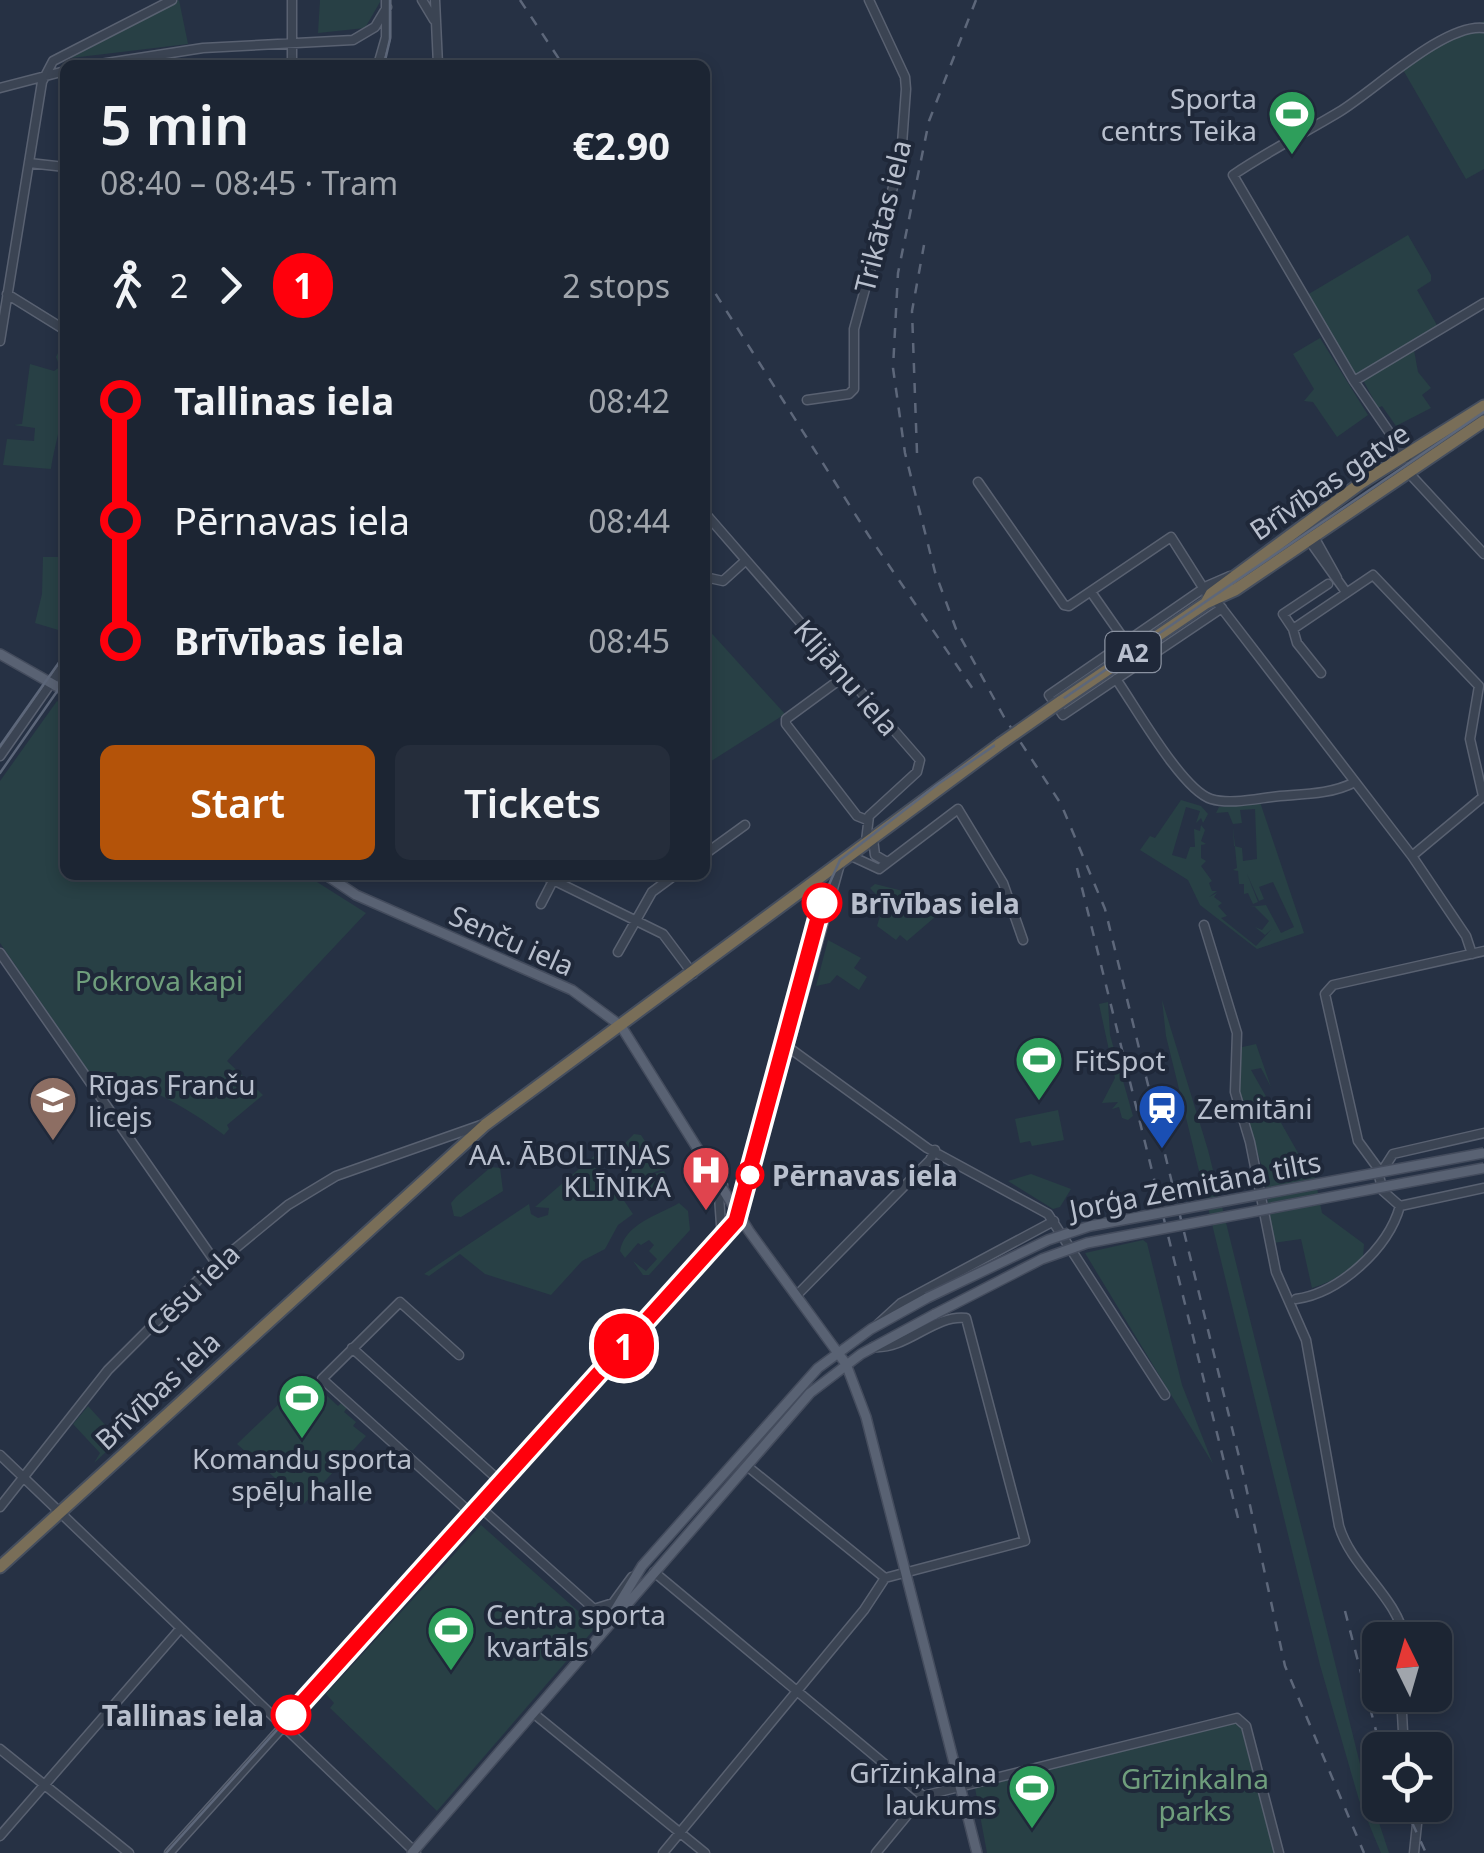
<!DOCTYPE html>
<meta charset="utf-8">
<style>
:root{--surface:#1c2533;--page:#252d3b;--text:#f1f3f6;--muted:#a0a5ac;--line:#3a424e;--accent:#b45309}
body{margin:0;font-family:"Noto Sans",sans-serif;background:var(--page);color:var(--text);height:100vh;display:flex;flex-direction:column;font-size:38px;white-space:nowrap}
*{box-sizing:border-box;margin:0}
p{font-size:32px;color:var(--muted)}
.icon{flex:none;width:55px;height:55px;fill:none;stroke:currentColor;stroke-width:2;stroke-linecap:round;stroke-linejoin:round}
.map{position:relative;flex:1;overflow:hidden}
.side{position:absolute;left:60px;top:60px;width:650px;height:820px;display:flex;flex-direction:column;background:var(--surface);border-radius:15px;box-shadow:0 5px 15px #0003,0 0 0 2px var(--line)}
.side>*{flex:none}
.badge{padding:0 20px;border-radius:32px;font-size:35px;line-height:65px}
.needle{width:65px;rotate:355deg}
.controls{position:absolute;left:1362px;top:1622px;display:grid;gap:20px}
.controls a{display:grid;place-items:center;width:90px;height:90px;border-radius:15px;background:var(--surface);box-shadow:0 5px 15px #0003,0 0 0 2px var(--line);font-size:50px}
.map>.badge{position:absolute;translate:-50% -50%;box-shadow:0 0 0 5px #fff}
.legs{display:flex;align-items:center;gap:15px;height:110px;padding:0 40px;font-size:32px}
.legs p{margin-inline-start:auto}
.head{display:flex;align-items:center;justify-content:space-between;height:170px;padding:0 40px}
h1{font-size:55px;font-weight:600;line-height:75px}
.primary-button{display:flex;gap:20px;margin-top:auto;padding:20px 40px}
.primary-button a{flex:1;height:115px;border-radius:15px;background:var(--accent);color:#fff;font-size:40px;font-weight:600;line-height:115px;text-align:center}
.primary-button a+a{background:var(--page);color:var(--text)}
ul{padding:0 40px;list-style:none}
li{display:flex;align-items:center;gap:35px;height:120px;font-size:38px}
li i{display:grid;place-items:center;width:15px;height:100%;margin:0 12px;background:currentColor}
li i::after{content:'';width:25px;height:25px;margin:-12px;border:8px solid;border-radius:50%;background:var(--surface)}
li p{margin-inline-start:auto}
li:first-child i{background:linear-gradient(#0000 50%,currentColor 0)}
li:last-child i{background:linear-gradient(currentColor 50%,#0000 0)}
.map>svg:first-child{display:block}
.green{fill:#284045}
.lines{fill:none;stroke-linecap:round;stroke-linejoin:round}
.minor-casing{stroke:#596171;stroke-width:11}
.major-casing{stroke:#444c5d;stroke-width:12}
.highway-casing{stroke:#454e5e;stroke-width:15}
.minor{stroke:#3b4453;stroke-width:8}
.major{stroke:#596273;stroke-width:9}
.highway{stroke:#796e58;stroke-width:11}
.tram{stroke:#5d677a;stroke-width:2.5}
.rail{stroke:#5d677a;stroke-width:2.5;stroke-dasharray:10 10;stroke-linecap:butt}
.major-bridge-casing{stroke:#444c5d;stroke-width:12;stroke-linecap:butt}
.highway-bridge-casing{stroke:#454e5e;stroke-width:15;stroke-linecap:butt}
.major-bridge{stroke:#596273;stroke-width:9}
.highway-bridge{stroke:#796e58;stroke-width:11}
.line-1-casing{stroke:#fff;stroke-width:22}
.line-1{stroke:#ff000c;stroke-width:15}
.stop-1-dot{fill:#fff;stroke:#ff000c;stroke-width:5}
.labels{text-anchor:middle;dominant-baseline:central;stroke-width:8;stroke-linejoin:round;paint-order:stroke}
.shield{fill:#1f2839;stroke:#8a92a1;stroke-width:2.5}
.shield-label{font-size:25px;font-weight:bold;fill:#b8bfcd}
.poi-label{font-size:28px;fill:#b8bfcd;stroke:#1f2839;text-anchor:start}
.street-label{font-size:28px;fill:#b8bfcd;stroke:#1f2839}
.stop-label{font-size:28px;font-weight:bold;fill:#b8bfcd;stroke:#1f2839;text-anchor:start}
.park-label{font-size:28px;fill:#6f9e7c;stroke:#1f2839}
</style>
<div class="map">
<svg width="1484" height="1853" viewBox="0 0 1484 1853">
<rect width="100%" height="100%" fill="#263144"/>
<path class="green" d="M179 0 188 44 71 58 134 25V20Z
M320 0H380V2L365 28 318 33Z
M1484 21V169L1466 179 1402 68Z
M1408 235 1431 275V281L1417 290 1438 327 1355 376 1307 295Z
M1320 338 1368 415 1337 437 1313 402 1304 401 1314 389 1293 354Z
M1414 350 1418 372 1431 388 1422 395 1431 408 1396 426 1382 406 1378 408 1363 380Z
M59 351C78 376 55 438 51 469L3 465 7 439 34 441 35 428 14 425 22 424 30 364 54 371 60 367 56 357Z
M43 557H65V632L35 623 42 594Z
M705 626 785 714 705 765Z
M57 701 65 707V875H306L366 913 227 1061 263 1095 227 1125 229 1129 224 1135C187 1107 151 1089 108 1073L96 1082 0 943V781Z
M1181 800 1201 806 1208 814 1203 823 1201 818 1196 823 1200 811 1186 807 1172 855 1186 859 1190 847H1195L1194 829 1200 831 1201 825 1205 830 1201 841 1206 844 1201 845V858L1206 861 1201 866 1212 881 1209 883 1212 891H1217L1209 897 1217 893 1214 897 1222 903 1218 906 1227 916 1221 918 1256 946 1272 929 1265 935 1255 927 1262 930 1269 921 1254 906 1249 907 1266 905 1281 933 1294 927 1273 882 1259 887 1264 899 1259 901 1247 874 1258 902 1253 904 1248 893 1244 894V884H1239L1238 871 1233 870 1237 868 1233 826 1234 846 1242 848 1243 861 1257 859 1255 809 1240 810 1242 823 1233 824 1228 812 1216 813 1219 807 1260 802 1304 933 1257 949 1200 905 1188 880 1140 850 1150 836 1155 838Z
M875 884 907 892 935 917 907 941 900 935 896 940 877 926 884 903 870 888Z
M828 940 861 958 854 968 867 977 859 990 837 975 830 983 816 986Z
M1162 1000 1208 1150 1361 1768 1389 1853H1381L1359 1800 1320 1665 1166 1036Z
M1108 1002 1110 1035 1133 1116 1128 1120 1122 1118 1119 1107 1112 1109 1118 1102 1102 1103 1115 1078 1099 1004Z
M1256 1044 1271 1087 1261 1068 1251 1070 1306 1167 1318 1164 1313 1168 1322 1213 1364 1244 1363 1258C1346 1272 1333 1282 1312 1288L1301 1239 1273 1243 1265 1176 1237 1089 1238 1048Z
M1058 1110 1064 1140 1032 1146 1030 1141 1020 1143 1015 1119Z
M634 1134 641 1135 663 1169 639 1178 664 1171 669 1181 656 1192C639 1189 623 1163 623 1145Z
M594 1156 633 1214 618 1225 605 1249 582 1261 551 1295 485 1274 460 1254 429 1276 424 1274 529 1204 531 1214 538 1218 548 1215 549 1208 535 1207Z
M491 1167 500 1168 503 1191 461 1217 454 1216 451 1203 456 1197Z
M1031 1174 1071 1189 1060 1207 1053 1209 1008 1181Z
M679 1203 688 1211 690 1230 649 1275H643L633 1261 646 1271 657 1259 649 1251 654 1245 649 1240 641 1245 638 1243 625 1258 620 1251C625 1224 656 1216 679 1203Z
M1143 1240 1147 1243 1182 1385 1213 1464 1085 1253Z
M307 1377 338 1406 341 1403 347 1408 344 1412 356 1422 353 1426 366 1436 304 1504 237 1444Z
M88 1406 119 1440 94 1463 100 1453 73 1424Z
M481 1525 596 1627 437 1811 330 1708 334 1703 326 1694Z
M1233 1722 1241 1728 1274 1853H987L975 1788Z"/>
<g class="lines">
<g class="minor-casing">
<path id="minor" d="M422 0 434 20
M435 0 438 65
M94 65 203 48 353 40 375 27 387 7
M292 65V0
M378 65 386 37V0
M0 88 65 71
M29 163 65 167
M7 294 65 330
M0 341 42 82 53 61 172 0
M1354 381 1484 303
M807 400 849 394 854 389V329L901 158 906 89 905 77 869 0
M1407 458 1354 381 1233 175C1267 152 1304 133 1339 112 1374 91 1444 23 1484 28
M1408 472 1484 554
M978 482 1064 605 1069 606 1171 537 1209 597
M705 513 920 760 917 772 869 816 866 841
M1314 537 1337 578
M1309 540 1346 592
M705 577 723 581 745 561
M1091 592 1126 642
M1217 602 1412 856 1466 936 1472 954
M1293 629 1283 614 1328 584
M1321 673 1297 643 1293 629 1373 575 1479 686 1470 739 1483 796
M846 675 786 719V724L857 816 867 820
M1116 679C1135 706 1182 790 1211 799 1231 805 1259 798 1280 796 1306 794 1332 794 1355 782
M1051 698 1049 695 1207 586 1230 576
M1061 712 1063 715 1222 608
M0 756 65 663
M873 839 875 855 887 862
M705 854 745 825
M849 855 879 869 958 809 1003 883 1023 940
M1412 856 1484 796
M543 875 663 934 693 974
M541 904 556 875
M1204 925 1237 1033 1235 1092 1250 1142 1276 1272 1306 1340 1339 1526C1352 1569 1397 1596 1405 1640
M618 952 652 892 675 875
M0 953 216 1263
M788 1047 927 1148 1048 1214 1165 1395
M1484 1133 1393 1154 1379 1176 1383 1191 1400 1206 1484 1188
M1380 1171 1358 1141 1325 994 1333 985 1484 951
M722 1239 719 1196 723 1185
M797 1295 930 1160 935 1150
M1296 1299C1339 1293 1388 1249 1400 1206
M878 1324 901 1303 1054 1221
M352 1348 503 1484
M459 1355 400 1302 322 1379 474 1516
M0 1455 416 1853
M747 1466 885 1578
M0 1507 108 1370 203 1275 288 1205 336 1176 481 1125
M481 1508 594 1609 613 1603 632 1577
M654 1572 923 1796
M1401 1695 1404 1750
M533 1713 705 1853
M0 1749 129 1853
M0 1836 180 1629
M169 1853 740 1220 840 864
M663 1853 864 1610 885 1578 1025 1541 966 1318C934 1314 907 1350 873 1347
M876 1853 923 1796 1237 1718 1246 1726 1279 1853
M1414 1853 1419 1805"/>
</g>
<g class="major-casing">
<path id="major" d="M0 654 65 691
M326 875 356 895 572 990 621 1026 749 1231 846 1364 866 1417 977 1853
M614 1612 642 1566 818 1368 871 1329 927 1298
M412 1853 810 1393 861 1354 935 1314"/>
</g>
<g class="highway-casing">
<path id="highway" d="M1206 603 1211 594 1361 483 1484 406
M1060 702 1206 603 1235 590 1484 421
M0 1567 485 1125 1000 744"/>
</g>
<use href="#minor" class="minor"/>
<use href="#major" class="major"/>
<use href="#highway" class="highway"/>
<path class="tram" d="M384 65 390 39V0
M0 746 65 654
M0 773 65 680
M166 1853 736 1221 823 898 840 860 938 784 1484 412"/>
<path class="rail" d="M520 0 563 65
M976 0 929 121 898 273 893 368 905 453 935 572 956 629 1004 717 1061 804 1105 909 1243 1473 1285 1666 1364 1853
M705 277 869 536 977 695
M917 453 912 311 924 245
M1077 868 1238 1518
M1345 1611 1381 1750
M1404 1805 1426 1853"/>
<g class="major-bridge-casing">
<path id="major-bridge" d="M927 1298 1048 1240 1090 1226 1484 1153
M935 1314 1042 1259 1087 1243 1484 1168"/>
</g>
<g class="highway-bridge-casing">
<path id="highway-bridge" d="M1000 744 1060 702"/>
</g>
<use href="#major-bridge" class="major-bridge"/>
<use href="#highway-bridge" class="highway-bridge"/>
</g>
<g class="lines">
<g class="line-1-casing">
<path id="line-1" d="M291 1715 736 1221 822 903"/>
</g>
<use href="#line-1" class="line-1"/>
</g>
<defs>
<g id="stadium-pin" transform="scale(2.5)"><path d="M0 17L-7.5 6A9.5 9.5 0 1 1 7.5 6Z" fill="#2e9e5b" stroke="#1f2839"/><path d="M0-5a6.5 5 0 1 0 0 10a6.5 5 0 1 0 0-10ZM-3.5-1.8h7v3.6h-7Z" fill="#fff"/></g>
<g id="school-pin" transform="scale(2.5)"><path d="M0 17L-7.5 6A9.5 9.5 0 1 1 7.5 6Z" fill="#8d6e63" stroke="#1f2839"/><path d="M0-5L7-2L0 1L-7-2ZM-4 1L0 2.5L4 1V4Q0 6-4 4Z" fill="#fff"/></g>
<g id="station-pin" transform="scale(2.5)"><path d="M0 17L-7.5 6A9.5 9.5 0 1 1 7.5 6Z" fill="#1a4fb4" stroke="#1f2839"/><path d="M-3-6H3Q5-6 5-4V2Q5 4 3 4L4.5 6H3L1.5 4h-3L-3 6H-4.5L-3 4Q-5 4-5 2V-4Q-5-6-3-6ZM-3.5-4v3h7v-3ZM-3.5 1v1.5H-2V1ZM2 1v1.5H3.5V1Z" fill="#fff"/></g>
<g id="hospital-pin" transform="scale(2.5)"><path d="M0 17L-7.5 6A9.5 9.5 0 1 1 7.5 6Z" fill="#e0444e" stroke="#1f2839"/><path d="M-5-5h3v3.5h4V-5h3V5h-3V1.5h-4V5h-3Z" fill="#fff"/></g>
</defs>
<g fill-rule="evenodd">
<use href="#stadium-pin" x="1292" y="114"/>
<use href="#stadium-pin" x="1039" y="1060"/>
<use href="#school-pin" x="53" y="1100"/>
<use href="#station-pin" x="1162" y="1108"/>
<use href="#hospital-pin" x="706" y="1170"/>
<use href="#stadium-pin" x="302" y="1398"/>
<use href="#stadium-pin" x="451" y="1630"/>
<use href="#stadium-pin" x="1032" y="1788"/>
</g>
<g class="stop-1-dot">
<circle cx="822" cy="903" r="18"/>
<circle cx="750" cy="1175" r="12"/>
<circle cx="291" cy="1715" r="18"/>
</g>
<g class="labels">
<rect class="shield" x="1105.5" y="632" width="55" height="40" rx="8"/>
<g class="shield-label">
<text x="1133" y="652">A2</text>
</g>
<g class="poi-label">
<text x="1257" y="98" text-anchor="end">Sporta<tspan x="1257" dy="32">centrs Teika</tspan></text>
<text x="1074" y="1060">FitSpot</text>
<text x="88" y="1084">Rīgas Franču<tspan x="88" dy="32">licejs</tspan></text>
<text x="1197" y="1108">Zemitāni</text>
<text x="671" y="1154" text-anchor="end">AA. ĀBOLTIŅAS<tspan x="671" dy="32">KLĪNIKA</tspan></text>
<text x="302" y="1458" text-anchor="middle">Komandu sporta<tspan x="302" dy="32">spēļu halle</tspan></text>
<text x="486" y="1614">Centra sporta<tspan x="486" dy="32">kvartāls</tspan></text>
<text x="997" y="1772" text-anchor="end">Grīziņkalna<tspan x="997" dy="32">laukums</tspan></text>
</g>
<g class="street-label">
<text transform="translate(882 216) rotate(-76)">Trikātas iela</text>
<text transform="translate(1329 481) rotate(-34)">Brīvības gatve</text>
<text transform="translate(847 677) rotate(49)">Klijānu iela</text>
<text transform="translate(512 940) rotate(24)">Senču iela</text>
<text transform="translate(1195 1185) rotate(-11)">Jorģa Zemitāna tilts</text>
<text transform="translate(192 1289) rotate(-44)">Cēsu iela</text>
<text transform="translate(157 1390) rotate(-43)">Brīvības iela</text>
</g>
<g class="stop-label">
<text x="850" y="903">Brīvības iela</text>
<text x="772" y="1175">Pērnavas iela</text>
<text x="264" y="1715" text-anchor="end">Tallinas iela</text>
</g>
<g class="park-label">
<text x="159" y="980">Pokrova kapi</text>
<text x="1195" y="1778">Grīziņkalna<tspan x="1195" dy="32">parks</tspan></text>
</g>
</g>
</svg>
<div class="controls">
<a><svg class="needle" viewBox="-14 -14 28 28"><path d="M0-13l5 13h-10z" fill="#e53935"/><path d="M0 13l5-13h-10z" fill="#a0a5ac"/></svg></a>
<a><svg class="icon" aria-label="locate" viewBox="0 0 24 24"><circle cx="12" cy="12" r="6"/><path d="M12 2v4M12 18v4M2 12h4M18 12h4"/></svg></a>
</div>
<b class="badge" style="left:624px;top:1346px;background:#ff000c;color:#fff">1</b>
<section class="side">
<div class="head"><div><h1>5 min</h1><p>08:40 – 08:45 · Tram</p></div><b>€2.90</b></div>
<div class="legs"><svg class="icon" aria-label="walk" viewBox="0 0 24 24"><circle cx="13" cy="4" r="2"/><path d="M13 8l-2 6 4 7M11 14l-3 7M7 12l3-4h3l4 4"/></svg>2<svg class="icon" aria-label="forward" viewBox="0 0 24 24"><path d="M9 5l7 7-7 7"/></svg><b class="badge" style="background:#ff000c;color:#fff">1</b><p>2 stops</p></div>
<ul>
<li><i style="color:#ff000c"></i><b>Tallinas iela</b><p>08:42</p></li>
<li><i style="color:#ff000c"></i><span>Pērnavas iela</span><p>08:44</p></li>
<li><i style="color:#ff000c"></i><b>Brīvības iela</b><p>08:45</p></li>
</ul>
<div class="primary-button"><a>Start</a><a>Tickets</a></div>
</section>
</div>
